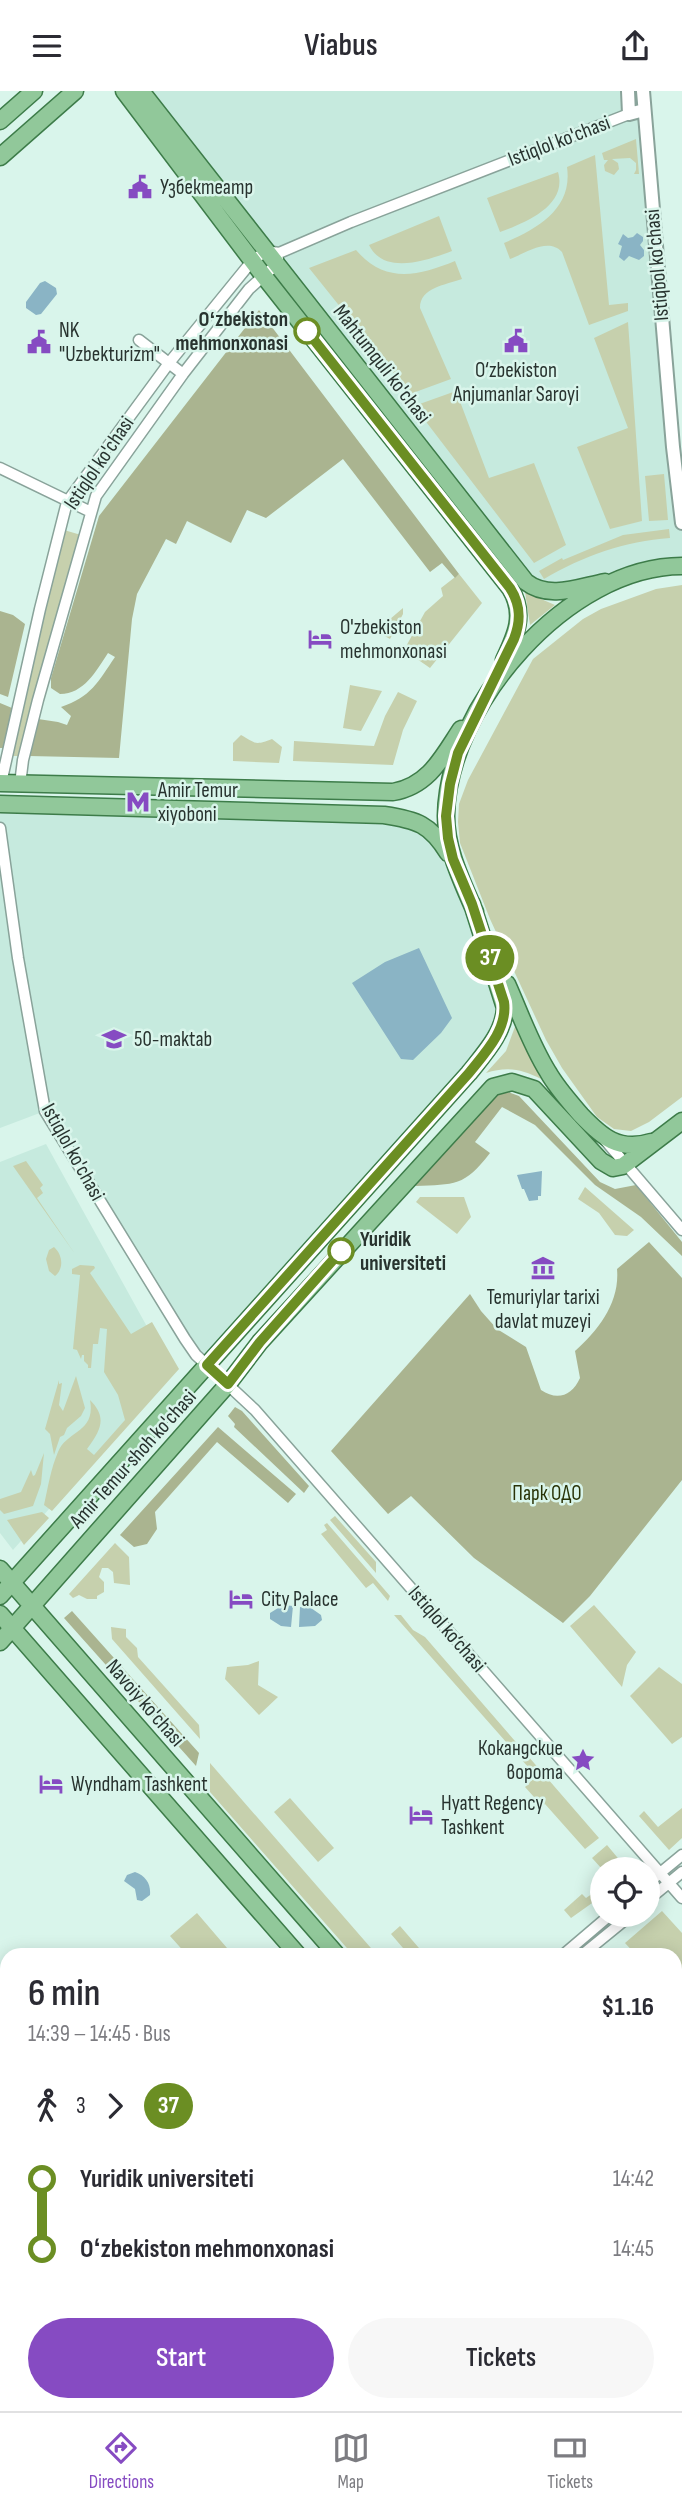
<!DOCTYPE html>
<meta charset="utf-8">
<style>
:root{--surface:#fff;--page:#f7f7f7;--text:#2b2b33;--muted:#7c7c81;--line:#e1e1e2;--accent:#864bc2}
body{margin:0;font-family:"Sofia Sans Condensed",sans-serif;background:var(--page);color:var(--text);height:100vh;display:flex;flex-direction:column;font-size:26px;white-space:nowrap}
*{box-sizing:border-box;margin:0}
p{font-size:23px;color:var(--muted)}
.icon{flex:none;width:38px;height:38px;fill:none;stroke:currentColor;stroke-width:2;stroke-linecap:round;stroke-linejoin:round}
.map{position:relative;flex:1;overflow:hidden}
.sheet{position:absolute;left:0px;top:1857px;width:682px;height:464px;display:flex;flex-direction:column;background:var(--surface);border-radius:21px 21px 0 0;box-shadow:0 4px 18px #0003}
.sheet>*{flex:none}
.badge{padding:0 14px;border-radius:23px;font-size:24px;line-height:46px}
.fabs{position:absolute;left:590px;top:1766px;display:grid;gap:14px}
.fabs a{display:grid;place-items:center;width:70px;height:70px;border-radius:50%;background:var(--surface);box-shadow:0 4px 18px #0003;font-size:35px}
.map>.badge{position:absolute;translate:-50% -50%;box-shadow:0 0 0 4px #fff}
.legs{display:flex;align-items:center;gap:10px;height:77px;padding:0 28px;font-size:23px}
.legs p{margin-inline-start:auto}
.overview{display:flex;align-items:center;justify-content:space-between;height:119px;padding:0 28px}
h1{font-size:38px;font-weight:600;line-height:52px}
.action{display:flex;gap:14px;margin-top:auto;padding:14px 28px}
.action a{flex:1;height:80px;border-radius:42px;background:var(--accent);color:#fff;font-size:28px;font-weight:600;line-height:80px;text-align:center}
.action a+a{background:var(--page);color:var(--text)}
ul{padding:0 28px;list-style:none}
li{display:flex;align-items:center;gap:24px;height:70px;font-size:26px}
li i{display:grid;place-items:center;width:10px;height:100%;margin:0 9px;background:currentColor}
li i::after{content:'';width:18px;height:18px;margin:-9px;border:5px solid;border-radius:50%;background:var(--surface)}
li p{margin-inline-start:auto}
li:first-child i{background:linear-gradient(#0000 50%,currentColor 0)}
li:last-child i{background:linear-gradient(currentColor 50%,#0000 0)}
header{display:flex;justify-content:space-between;align-items:center;height:91px;padding:0 28px;background:var(--surface);font-size:32px;font-weight:600}
.tabs{display:flex;justify-content:space-around;align-items:center;height:98px;border-top:2px solid var(--line);background:var(--surface);font-size:19px;color:var(--muted)}
.tabs a{display:grid;justify-items:center;gap:4px}
.tabs .active{color:var(--accent)}
.map>svg:first-child{display:block}
.built{fill:#c6eade}
.green{fill:#c6d0ad}
.forest{fill:#aab490}
.water{fill:#8ab4c5}
.lines{fill:none;stroke-linecap:round;stroke-linejoin:round}
.minor-casing{stroke:#89a39a;stroke-width:13}
.tertiary-casing{stroke:#89a39a;stroke-width:16}
.primary-casing{stroke:#3d7c49;stroke-width:19}
.minor{stroke:#fff;stroke-width:10}
.tertiary{stroke:#fff;stroke-width:12}
.primary{stroke:#91c89a;stroke-width:16}
.line-1-casing{stroke:#fff;stroke-width:16}
.line-1{stroke:#6b8e23;stroke-width:10}
.stop-1-dot{fill:#fff;stroke:#6b8e23;stroke-width:3.5}
.labels{text-anchor:middle;dominant-baseline:central;stroke-width:5;stroke-linejoin:round;paint-order:stroke}
.street-label{font-size:21px;fill:#28332f;stroke:#d9f5eb}
.poi-label{font-size:21px;fill:#28332f;stroke:#d9f5eb;text-anchor:start}
.stop-label{font-size:21px;font-weight:bold;fill:#28332f;stroke:#d9f5eb;text-anchor:end}
.park-label{font-size:21px;fill:#293307;stroke:#d9f5eb}
</style>
<header><svg class="icon" aria-label="menu" viewBox="0 0 24 24"><path d="M4 6h16M4 12h16M4 18h16"/></svg>Viabus<svg class="icon" aria-label="share" viewBox="0 0 24 24"><path d="M12 15V3M7 8l5-5 5 5M5 13v7h14v-7"/></svg></header>
<div class="map">
<svg width="682" height="2320" viewBox="0 0 682 2320">
<rect width="100%" height="100%" fill="#d9f5eb"/>
<path class="built" d="M141 0H643L682 432V466L651 478 540 500Z
M0 713 412 730 457 778 502 933 207 1274 196 1264 45 1020 0 1037Z
M46 1053 171 1279 13 1459 0 1442V1071Z
M0 1979 7 1985V2101L0 2107Z"/>
<path class="green" d="M636 48 639 83H634L636 79V72L630 67 612 68 618 72 619 78 614 84 605 80 604 74 608 69H604L602 62Z
M595 64 609 214 628 212V220L589 234 562 161C548 146 526 162 510 168L504 152C537 138 573 118 567 76Z
M558 81C568 115 524 132 500 141L487 107Z
M439 125 452 160C428 169 384 185 369 154Z
M356 159C385 193 418 185 455 170L462 188C446 194 420 196 420 217L451 288 410 303 309 177Z
M628 231 642 430 610 438 577 356 628 337 594 247Z
M456 300 489 387 534 372 566 454 534 472 414 315Z
M664 383 668 429 649 430 645 385Z
M669 438 670 447C625 450 583 465 544 488L539 480 562 467 563 469 623 444Z
M64 439 81 444 19 665H12Z
M459 483 482 512 430 577 404 559 425 521 443 505 441 497Z
M682 494V1006L649 1031 631 1040 614 1038 597 1026 562 977 546 949 490 828 460 752 458 731 459 713 468 689 533 568 583 528 601 518 656 498Z
M525 501 555 514 530 534Z
M403 517V523L390 548 376 540Z
M350 594 382 600 361 640 343 637Z
M398 601 417 610 403 639 393 674 293 670 294 650 374 655 385 625Z
M241 644C256 652 254 655 272 648L282 656 279 672 233 670V652Z
M516 933 541 988C522 978 507 975 486 982L506 960Z
M26 1070 43 1094 40 1097 43 1102 37 1107 75 1163 13 1075Z
M585 1096 634 1139 627 1145 615 1144 599 1122 578 1108Z
M420 1106H464L471 1126 457 1143 416 1111Z
M54 1156C63 1164 64 1178 55 1185L49 1180 46 1168 49 1159Z
M80 1174 94 1175 95 1177 90 1182 131 1243 152 1231 179 1278 52 1420 44 1414C48 1396 51 1377 58 1361 67 1339 96 1342 90 1309 106 1325 103 1337 87 1358L94 1364 125 1329 118 1304 104 1281 107 1238 100 1237 98 1253H93L91 1277H88V1274L84 1270V1264H82L81 1268 77 1259 73 1258 80 1184 72 1183V1178Z
M76 1285 85 1317 81 1325 67 1337 64 1344 60 1346 54 1364 50 1343 45 1338 59 1289V1293L62 1292 59 1314 63 1320Z
M44 1362 41 1393 33 1415 4 1423 0 1419V1408L21 1401 31 1379 33 1385 35 1384Z
M42 1421 49 1427 24 1454 7 1429Z
M335 1425 376 1471V1482L330 1429Z
M327 1432 390 1505 388 1510 373 1492 366 1497 321 1443 327 1439 324 1434Z
M115 1452 129 1466 130 1494 114 1492 113 1481 108 1477H102L99 1486 104 1491V1501L97 1505V1508H87L79 1504 73 1507 69 1503Z
M594 1514 636 1561 627 1574 622 1596 570 1535Z
M394 1524H401L413 1539 425 1546 599 1747 585 1758 545 1713 542 1715 525 1696 536 1685Z
M111 1536 126 1538V1546L137 1557 138 1566 199 1634 200 1648 112 1548Z
M259 1570 258 1594 278 1606 259 1624 225 1588 227 1576 248 1574Z
M659 1576 682 1593V1646L672 1653 630 1605Z
M210 1672 377 1864H353L210 1701Z
M290 1707 334 1757 318 1771 274 1721Z
M682 1717V1747L669 1759 639 1725 644 1720 658 1736Z
M607 1754 627 1778H602L592 1767Z
M602 1796V1805L571 1827 564 1819 582 1803 586 1807Z
M662 1820 682 1842V1884L676 1890V1864H636L625 1852Z
M197 1822 233 1864H187L170 1845Z
M400 1835 425 1864H409L391 1843Z"/>
<path class="forest" d="M259 219 459 483 455 487 442 472 430 481 343 368 266 427 247 419 231 452 187 430 176 453 166 448 137 503 132 528 119 667 29 665 38 628 58 631 67 634 71 625 61 616C91 606 98 591 115 566L108 562C96 580 84 603 60 603L51 597V587L99 425Z
M0 520 13 524 25 533 8 606 0 603Z
M0 612 12 617 3 657H0Z
M508 1001 519 1005 600 1091 615 1098 636 1094 682 1151V1165L641 1126 595 1094 535 1034 502 1016 475 1051 490 1062C464 1096 455 1093 415 1095L496 1002Z
M649 1151 682 1187V1389L590 1505 563 1532 474 1467 411 1405 388 1423 331 1360 470 1203 481 1220 497 1238 526 1256 541 1299C557 1310 572 1305 580 1287L575 1260C599 1239 620 1211 617 1178Z
M235 1316 242 1320 309 1395 304 1402 234 1336 235 1333 228 1325Z
M218 1336 296 1403 288 1412 217 1351 155 1421 157 1438 147 1453 134 1456 120 1444Z
M72 1520 199 1662 196 1675 64 1527Z"/>
<path class="water" d="M637 142 643 146V150L640 154 644 159V165L639 169 629 165 624 170 619 166 622 155 618 153 623 143 628 147 633 146Z
M45 190 56 197 57 203 41 223 36 224 26 217V211L40 192Z
M419 857 452 927 441 942 413 969 401 968 352 892 385 871Z
M542 1080 541 1105H538V1109L529 1110 524 1098H522L517 1084Z
M283 1514 293 1515 291 1536 281 1535 270 1528V1522Z
M300 1516 311 1517 321 1524 322 1529 315 1535 299 1536Z
M135 1781C146 1785 151 1793 150 1804L142 1810 137 1809 135 1798 124 1790 127 1784Z"/>
<g class="lines">
<g class="minor-casing">
<path id="minor" d="M139 249 183 283
M0 377 91 421
M1 692 40 518 67 411 169 272 252 170 266 160 279 162 351 131 629 23
M20 693 23 669 38 609 96 405 183 283 249 198 277 173 278 168
M0 737 18 867 45 1020 185 1248 196 1264 255 1319 682 1807
M605 1049 682 1139
M648 1792 682 1764
M648 1809 682 1781
M563 1864 610 1824
M582 1864 631 1824"/>
</g>
<g class="tertiary-casing">
<path id="tertiary" d="M628 0 629 23 644 19
M643 0 673 356 682 432"/>
</g>
<g class="primary-casing">
<path id="primary" d="M124 0 263 184 510 497C526 523 516 544 504 569
M141 0 526 491C549 509 579 496 605 491
M0 30 34 0
M0 66 75 0
M0 692 393 701C429 695 443 665 461 638
M0 713 384 724C417 729 430 733 448 762
M475 821C462 790 446 759 446 725 447 615 568 475 682 475
M507 893C520 922 531 954 548 981 557 997 569 1010 581 1024 602 1046 619 1061 651 1051
M0 1478 337 1864
M0 1505 469 982C484 963 504 942 505 917L472 813
M0 1523 298 1864
M0 1551 228 1293 260 1251 493 996 512 991 534 998 601 1070 613 1077 623 1075 682 1030
M676 2252 682 2260
M676 2290 682 2297"/>
</g>
<use href="#minor" class="minor"/>
<use href="#tertiary" class="tertiary"/>
<use href="#primary" class="primary"/>
</g>
<g class="lines">
<g class="line-1-casing">
<path id="line-1" d="M307 240 510 497C521 514 521 530 514 548L458 662 450 693 446 725 448 747 453 768 472 813 504 911C508 938 485 962 469 982L207 1274 228 1293 260 1251 341 1160"/>
</g>
<use href="#line-1" class="line-1"/>
</g>
<defs>
<g id="civic-bare" transform="scale(1.89)"><path d="M-.6-6.5H3V-4.5H.6V-3L4-1V1h2V6H-6V1h2V-1L-.6-3ZM-1.2 2.5V6h2.4V2.5Z" fill="#864bc2" stroke="#d9f5eb" stroke-width="2.5" paint-order="stroke"/></g>
<g id="hotel-bare" transform="scale(1.89)"><path d="M-6-4.5h1.5V1H6V5H4.5V3h-9V5H-6ZM-4 0a1.8 1.8 0 1 1 3.6 0ZM.5 0V-2.5h3Q6-2.5 6 0Z" fill="#864bc2" stroke="#d9f5eb" stroke-width="2.5" paint-order="stroke"/></g>
<g id="metro-bare" transform="scale(1.89)"><path d="M-5.5 5V-5H-3L0 0L3-5H5.5V5H3V-.5L0 4L-3-.5V5Z" fill="#864bc2" stroke="#d9f5eb" stroke-width="2.5" paint-order="stroke"/></g>
<g id="school-bare" transform="scale(1.89)"><path d="M0-5L7-2L0 1L-7-2ZM-4 1L0 2.5L4 1V4Q0 6-4 4Z" fill="#864bc2" stroke="#d9f5eb" stroke-width="2.5" paint-order="stroke"/></g>
<g id="museum-bare" transform="scale(1.89)"><path d="M0-6L6-3V-2H-6V-3ZM-5-1h2V3h-2ZM-1-1h2V3h-2ZM3-1h2V3H3ZM-6 4H6V6H-6Z" fill="#864bc2" stroke="#d9f5eb" stroke-width="2.5" paint-order="stroke"/></g>
<g id="sight-bare" transform="scale(1.89)"><path d="M0-6L1.8-2.2L6-1.7L2.9 1.2L3.7 5.4L0 3.3L-3.7 5.4L-2.9 1.2L-6-1.7L-1.8-2.2Z" fill="#864bc2" stroke="#d9f5eb" stroke-width="2.5" paint-order="stroke"/></g>
</defs>
<g fill-rule="evenodd">
<use href="#civic-bare" x="140" y="96"/>
<use href="#civic-bare" x="516" y="250"/>
<use href="#civic-bare" x="39" y="251"/>
<use href="#hotel-bare" x="320" y="548"/>
<use href="#metro-bare" x="138" y="711"/>
<use href="#school-bare" x="114" y="948"/>
<use href="#museum-bare" x="543" y="1177"/>
<use href="#hotel-bare" x="241" y="1508"/>
<use href="#sight-bare" x="583" y="1669"/>
<use href="#hotel-bare" x="51" y="1693"/>
<use href="#hotel-bare" x="421" y="1724"/>
</g>
<g class="stop-1-dot">
<circle cx="307" cy="240" r="12"/>
<circle cx="341" cy="1160" r="12"/>
</g>
<g class="labels">
<g class="street-label">
<text transform="translate(559 50) rotate(-21)">Istiqlol ko'chasi</text>
<text transform="translate(657 174) rotate(-95)">Istiqbol ko'chasi</text>
<text transform="translate(382 273) rotate(52)">Mahtumquli ko'chasi</text>
<text transform="translate(99 372) rotate(-56)">Istiqlol ko'chasi</text>
<text transform="translate(73 1061) rotate(61)">Istiqlol ko'chasi</text>
<text transform="translate(133 1368) rotate(-48)">Amir Temur shoh ko'chasi</text>
<text transform="translate(447 1538) rotate(49)">Istiqlol ko‘chasi</text>
<text transform="translate(145 1612) rotate(49)">Navoiy ko'chasi</text>
</g>
<g class="poi-label">
<text x="160" y="96">Узбектеатр</text>
<text x="59" y="239">NK<tspan x="59" dy="24">"Uzbekturizm"</tspan></text>
<text x="516" y="279" text-anchor="middle">O‘zbekiston<tspan x="516" dy="24">Anjumanlar Saroyi</tspan></text>
<text x="340" y="536">O'zbekiston<tspan x="340" dy="24">mehmonxonasi</tspan></text>
<text x="158" y="699">Amir Temur<tspan x="158" dy="24">xiyoboni</tspan></text>
<text x="134" y="948">50-maktab</text>
<text x="543" y="1206" text-anchor="middle">Temuriylar tarixi<tspan x="543" dy="24">davlat muzeyi</tspan></text>
<text x="261" y="1508">City Palace</text>
<text x="563" y="1657" text-anchor="end">Кокандские<tspan x="563" dy="24">ворота</tspan></text>
<text x="71" y="1693">Wyndham Tashkent</text>
<text x="441" y="1712">Hyatt Regency<tspan x="441" dy="24">Tashkent</tspan></text>
</g>
<g class="stop-label">
<text x="288" y="228">Oʻzbekiston<tspan x="288" dy="24">mehmonxonasi</tspan></text>
<text x="360" y="1148" text-anchor="start">Yuridik<tspan x="360" dy="24">universiteti</tspan></text>
</g>
<g class="park-label">
<text x="547" y="1402">Парк ОДО</text>
</g>
</g>
</svg>
<div class="fabs">
<a><svg class="icon" aria-label="locate" viewBox="0 0 24 24"><circle cx="12" cy="12" r="6"/><path d="M12 2v4M12 18v4M2 12h4M18 12h4"/></svg></a>
</div>
<b class="badge" style="left:490px;top:867px;background:#6b8e23;color:#fff">37</b>
<section class="sheet">
<div class="overview"><div><h1>6 min</h1><p>14:39 – 14:45 · Bus</p></div><b>$1.16</b></div>
<div class="legs"><svg class="icon" aria-label="walk" viewBox="0 0 24 24"><circle cx="13" cy="4" r="2"/><path d="M13 8l-2 6 4 7M11 14l-3 7M7 12l3-4h3l4 4"/></svg>3<svg class="icon" aria-label="forward" viewBox="0 0 24 24"><path d="M9 5l7 7-7 7"/></svg><b class="badge" style="background:#6b8e23;color:#fff">37</b></div>
<ul>
<li><i style="color:#6b8e23"></i><b>Yuridik universiteti</b><p>14:42</p></li>
<li><i style="color:#6b8e23"></i><b>Oʻzbekiston mehmonxonasi</b><p>14:45</p></li>
</ul>
<div class="action"><a>Start</a><a>Tickets</a></div>
</section>
</div>
<nav class="tabs">
<a class="active"><svg class="icon" aria-label="directions" viewBox="0 0 24 24"><path d="M12 3l9 9-9 9-9-9zM9 14v-3h6M13 9l2 2-2 2"/></svg>Directions</a>
<a><svg class="icon" aria-label="map" viewBox="0 0 24 24"><path d="M3 6l6-2 6 2 6-2v14l-6 2-6-2-6 2zM9 4v14M15 6v14"/></svg>Map</a>
<a><svg class="icon" aria-label="tickets" viewBox="0 0 24 24"><path d="M3 7h18v10H3zM15 7v10"/></svg>Tickets</a>
</nav>
